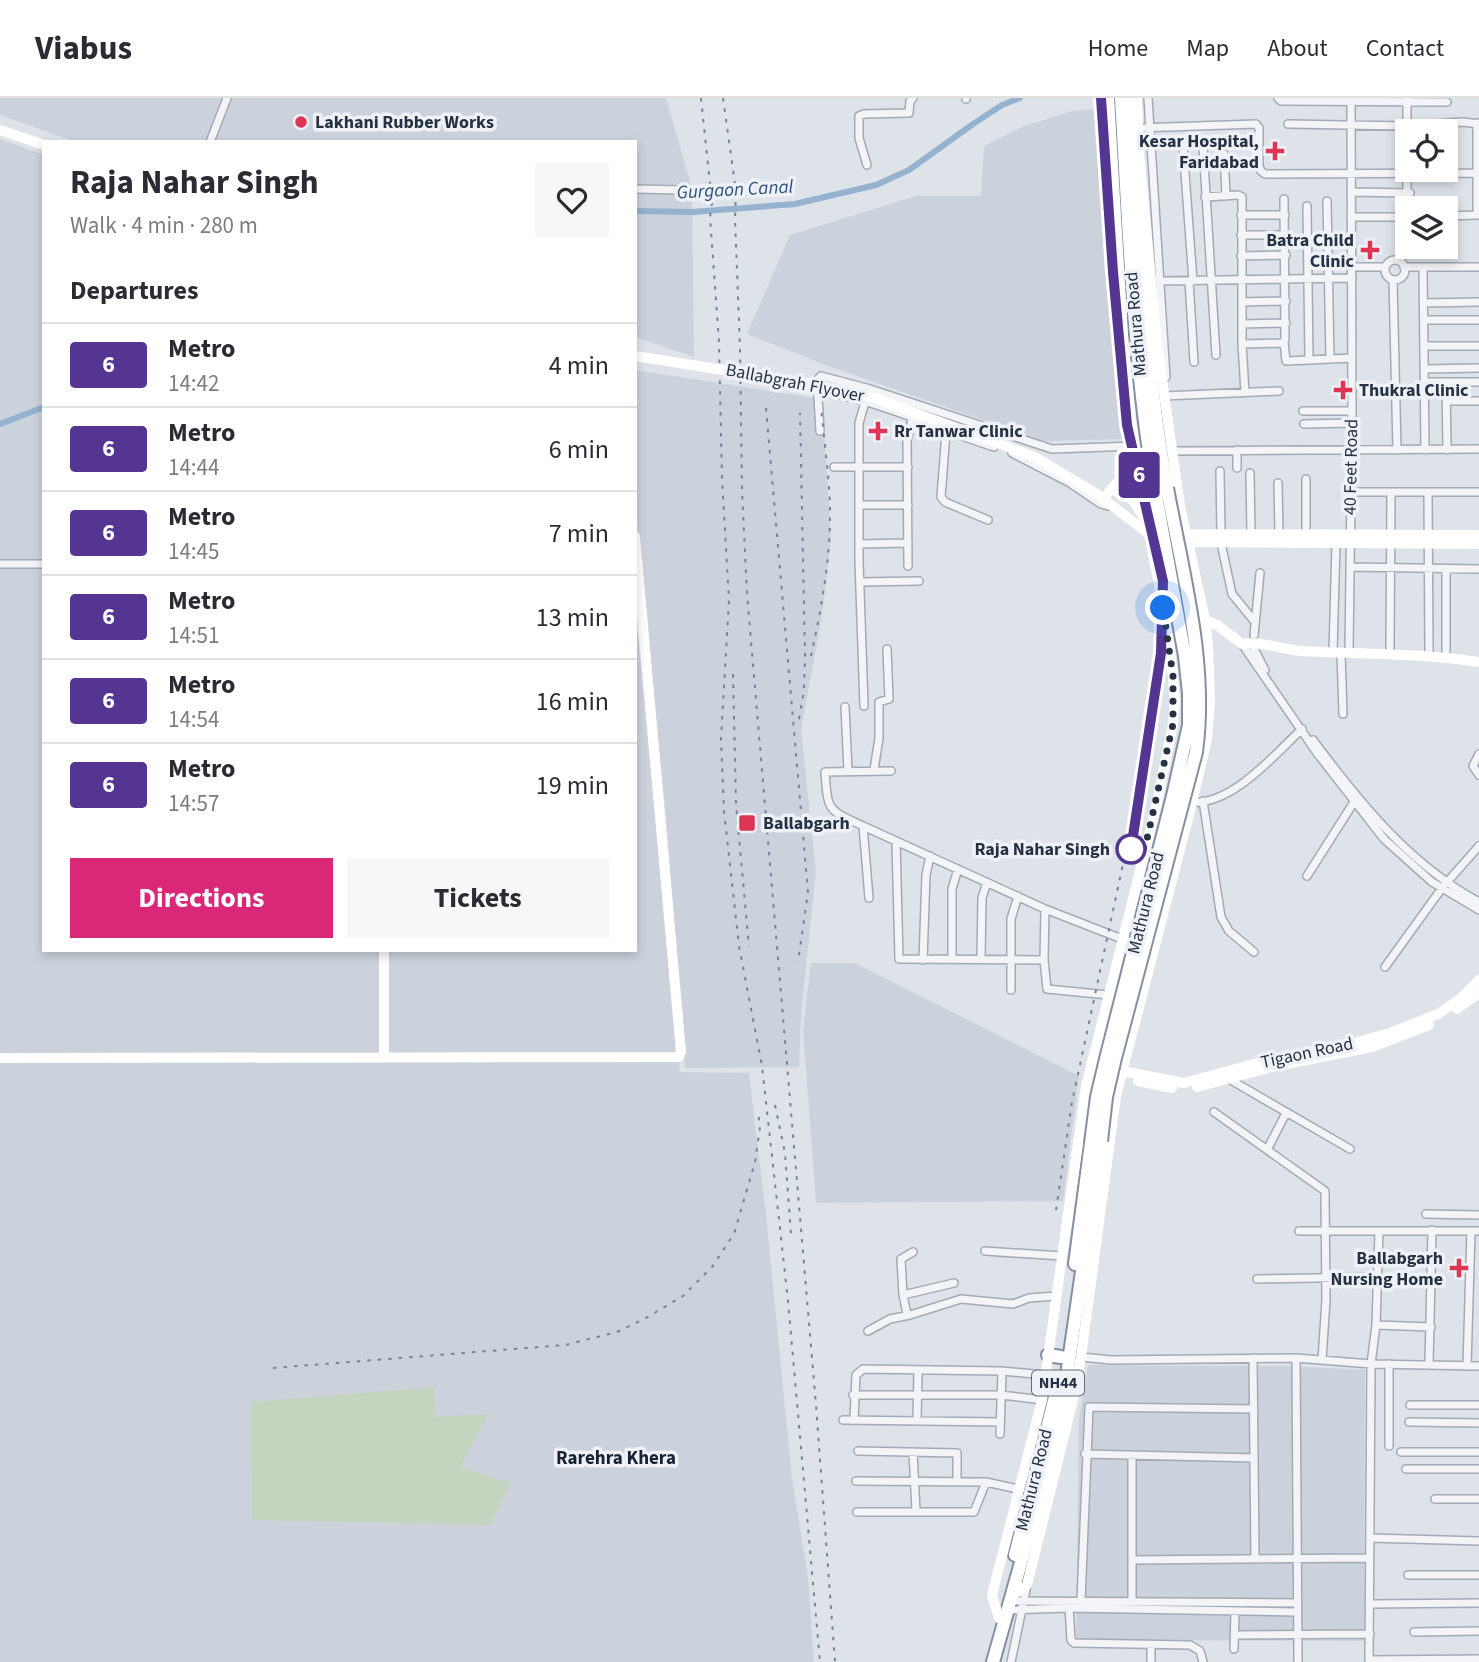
<!DOCTYPE html>
<meta charset="utf-8">
<style>
:root{--surface:#fff;--page:#f7f7f7;--text:#2b2b33;--muted:#7c7c81;--line:#e1e1e2;--accent:#db2777}
body{margin:0;font-family:"Source Sans 3",sans-serif;background:var(--page);color:var(--text);height:100vh;display:flex;flex-direction:column;font-size:26px;white-space:nowrap}
*{box-sizing:border-box;margin:0}
p{font-size:23px;color:var(--muted)}
.icon{flex:none;width:38px;height:38px;fill:none;stroke:currentColor;stroke-width:2;stroke-linecap:round;stroke-linejoin:round}
.map{position:relative;flex:1;overflow:hidden}
.side{position:absolute;left:42px;top:42px;width:595px;height:812px;display:flex;flex-direction:column;background:var(--surface);border-radius:0px;box-shadow:0 4px 10px #0003}
.side>*{flex:none}
.badge{padding:0 14px;border-radius:5px;font-size:24px;line-height:46px}
.fabs{position:absolute;left:1395px;top:21px;display:grid;gap:14px}
.fabs a{display:grid;place-items:center;width:63px;height:63px;border-radius:0px;background:var(--surface);box-shadow:0 4px 10px #0003;font-size:35px}
.you{position:absolute;width:35px;height:35px;margin:-18px;border:5px solid #fff;border-radius:50%;background:#1a73e8;box-shadow:0 0 0 10px #1a73e833}
.map>.badge{position:absolute;translate:-50% -50%;box-shadow:0 0 0 4px #fff}
h2{padding:0 28px;font-size:26px;line-height:63px}
.round{display:grid;place-items:center;flex:none;width:74px;height:74px;border-radius:0px;background:var(--page)}
.summary{display:flex;align-items:center;justify-content:space-between;height:119px;padding:0 28px}
h1{font-size:33px;font-weight:700;line-height:52px}
.cta{display:flex;gap:14px;margin-top:auto;padding:14px 28px}
.cta a{flex:1;height:80px;border-radius:0px;background:var(--accent);color:#fff;font-size:28px;font-weight:700;line-height:80px;text-align:center}
.cta a+a{background:var(--page);color:var(--text)}
ul{padding:0;list-style:none}
li{display:flex;align-items:center;gap:21px;height:84px;padding:0 28px;border-top:2px solid var(--line)}
li div{flex:1}
li b{display:block;font-size:26px}
li em{font-style:normal}
li .badge{min-width:77px;font-weight:700;text-align:center}
header{display:flex;align-items:center;gap:42px;box-sizing:border-box;height:98px;padding:0 35px;background:var(--surface);border-bottom:2px solid var(--line)}
header strong{font-size:33px}
nav{display:flex;gap:38px;margin-inline-start:auto;font-size:24px}
.map>svg:first-child{display:block}
.built{fill:#ccd2dc}
.green{fill:#c5d4bf}
.lines{fill:none;stroke-linecap:round;stroke-linejoin:round}
.canal{stroke:#95b2ce;stroke-width:6}
.street-casing{stroke:#a3aab4;stroke-width:10}
.highway-casing{stroke:#8490a2;stroke-width:16}
.street{stroke:#f2f4f7;stroke-width:7}
.secondary{stroke:#fff;stroke-width:10}
.highway{stroke:#fff;stroke-width:12}
.rail{stroke:#768295;stroke-width:2;stroke-dasharray:3.5 7;stroke-linecap:butt}
.highway-bridge-casing{stroke:#8490a2;stroke-width:16;stroke-linecap:butt}
.secondary-bridge{stroke:#fff;stroke-width:10}
.highway-bridge{stroke:#fff;stroke-width:12}
.line-casing{stroke:#fff;stroke-width:16}
.line{stroke:#553592;stroke-width:10}
.walk{stroke:#263142;stroke-width:7;stroke-dasharray:0 12.6}
.poi-dot{fill:#dd3552;stroke:#eef2f7;stroke-width:2.5}
.stop-dot{fill:#fff;stroke:#553592;stroke-width:3.5}
.labels{text-anchor:middle;dominant-baseline:central;stroke-width:7;stroke-linejoin:round;paint-order:stroke}
.shield{fill:#eef2f7;stroke:#626b78;stroke-width:2}
.shield-label{font-size:16px;font-weight:bold;fill:#263142}
.poi-label{font-size:18px;font-weight:bold;fill:#263142;stroke:#eef2f7;text-anchor:start}
.street-label{font-size:18px;fill:#263142;stroke:#eef2f7}
.stop-label{font-size:18px;font-weight:bold;fill:#263142;stroke:#eef2f7;text-anchor:end}
.water-label{font-size:19px;font-style:italic;fill:#2b507b;stroke:#eef2f7}
.neighbourhood-label{font-size:19px;font-weight:bold;fill:#182233;stroke:#eef2f7}
</style>
<header>
<strong>Viabus</strong>
<nav><a>Home</a><a>Map</a><a>About</a><a>Contact</a></nav>
</header>
<div class="map">
<svg width="1479" height="1564" viewBox="0 0 1479 1564">
<rect width="100%" height="100%" fill="#dee3ea"/>
<path class="built" d="M0 0H666L692 91 694 259 635 239V44H76L0 17Z
M1104 10 1130 341 1043 343 828 268 747 236 790 137 916 98H981L984 48 1022 29 1072 13Z
M0 41 44 57V852H635V508L680 974 749 975 767 1126 792 1381 808 1479 814 1564H0Z
M635 272 822 301 831 440 822 518 801 632 816 773 801 918 799 969 685 970 666 719 635 403Z
M811 865H855L1079 978 1063 1103 816 1105 803 931Z
M1088 1267 1288 1268 1365 1272 1364 1543 1076 1542 1079 1321Z"/>
<path class="green" d="M434 1289 435 1319 488 1316 460 1369 511 1385 490 1427 252 1422 251 1304Z"/>
<g class="lines">
<path class="canal" d="M635 113 693 114 795 106 876 87 909 72 973 26 1002 7 1020 0
M0 326 44 309"/>
<g class="street-casing">
<path id="street" d="M966 0V1
M1148 0 1166 279
M1278 0 1281 3 1447 4
M1288 26 1407 28 1463 24 1479 26
M1138 30 1256 26 1259 30V68L1261 73 1265 76 1479 75
M1407 33V2
M210 44 227 0
M1183 48 1193 183
M1203 48 1216 257
M1224 56 1226 98
M867 67 859 40V18L864 16 909 15 910 3 913 0
M635 91 681 92
M1352 94 1410 95
M1407 95V34
M1205 99 1238 97 1242 99V246L1245 294
M1327 103 1330 261
M1307 108 1309 262 1352 260
M1241 117H1285
M1477 117V25
M1446 118 1479 117
M1351 119H1407
M1241 137H1285
M1241 158 1286 157
M1385 172a10 10 0 1 1 20 0a10 10 0 1 1-20 0Z
M1401 164 1402 119
M1352 169H1385
M1404 169H1479
M1423 169 1425 352
M1393 182 1397 352
M1157 183 1352 180
M1189 183 1194 264
M1242 204 1286 203
M1423 205 1479 204
M1424 222H1479
M1242 226 1286 225
M1284 244 1286 263 1309 262
M1242 246 1282 245 1285 242 1284 101
M1424 248H1479
M1424 271 1479 270
M1424 284H1479
M1446 284 1447 352
M818 293C876 301 937 331 994 349
M1164 298 1279 293
M1446 303H1479
M1303 313H1352
M1304 326 1352 325
M820 333 817 282 821 278 870 291 1052 351 1134 348
M946 334 941 399 945 404 988 422
M1237 352V370
M1171 353 1479 351
M1012 355 1070 385 1101 406 1108 408
M834 369H908
M1220 373 1221 436
M1250 375 1251 436
M1278 385 1279 436
M1350 394H1479
M1428 394 1429 552
M860 407H908
M1306 436V381
M1221 445 1232 496 1255 524
M859 446 908 445
M0 466H44
M908 468 907 343 912 321
M1350 469 1479 471
M1446 471V554
M860 484 919 483
M1254 537 1260 475
M1251 545 1265 572
M1242 546 1317 655 1384 741 1432 784 1479 812
M1390 550 1391 394
M1333 554 1336 445
M1341 555 1343 616
M1349 555 1352 313 1351 0
M864 608 859 463V325L866 301
M845 609 848 673
M1313 642C1360 705 1409 766 1479 804
M1479 656 1473 668 1479 677
M874 672 879 640V604L889 601 887 551
M891 673 825 674C828 714 827 711 863 728L1045 811 1122 841
M1203 703 1221 819 1229 833 1254 854
M1189 704C1231 709 1274 657 1302 631
M863 728 869 800
M896 743 899 861 1044 862
M1307 778 1354 704
M1045 811 1044 862 1047 891 1108 897
M952 861V791L958 771
M981 861 982 800 987 784
M923 862 926 777 930 758
M1385 869 1442 790 1479 748
M1011 892V821L1018 798
M1229 981 1350 1051
M1214 1014 1325 1093 1326 1202 1322 1262
M1268 1050 1286 1015
M1426 1116 1479 1117
M1299 1133H1479
M1379 1133 1376 1227 1431 1229
M985 1153 1062 1158
M1257 1181 1379 1179
M903 1197 954 1185
M907 1216 903 1197 901 1161 913 1154
M868 1233 890 1221 910 1217 961 1201 1013 1206 1029 1200 1056 1198
M1081 1259 1111 1262 1296 1260 1371 1266 1479 1268
M1253 1260 1255 1461
M1296 1260 1298 1564
M1429 1267 1432 1132
M1467 1268 1471 1133
M853 1297H1001L1042 1302
M1410 1307H1479
M843 1322 1000 1324
M854 1322 856 1277 863 1271 1002 1273 1045 1277
M917 1323 918 1273
M1409 1324 1479 1325
M1000 1336 1002 1273
M1389 1348V1266
M858 1353 957 1355V1383
M913 1354 916 1413
M1401 1354H1479
M1085 1356 1254 1360
M1406 1371H1479
M856 1383 986 1384
M1435 1401H1479
M857 1414H974L986 1384 1018 1391
M1370 1440 1479 1443
M1132 1462 1369 1460
M1408 1477H1479
M1081 1502 1089 1309 1254 1311
M1011 1503 1297 1505
M1132 1503V1357
M1370 1506 1479 1505
M1069 1508 1071 1542 1074 1545 1190 1547 1200 1553 1203 1564
M1009 1512 1069 1510 1297 1514
M1414 1534 1479 1533
M1235 1537 1370 1536
M1234 1551 1235 1513
M1370 1562 1479 1561
M1011 1564 1027 1487
M1151 1564V1547
M1369 1564 1371 1266 1376 1227"/>
</g>
<g class="highway-casing">
<path id="highway" d="M1121 0C1129 131 1133 263 1155 392
M1129 0C1139 130 1144 262 1167 390
M1075 1166 1091 1045
M1048 1257 1061 1259
M1015 1457 1056 1295
M993 1564 1042 1390 1063 1304 1101 1043"/>
</g>
<use href="#street" class="street"/>
<path class="secondary" d="M0 32 44 47
M1112 391 1133 402 1144 420
M1108 395 1137 362
M1097 396 1149 436 1187 444 1479 446
M1142 431 1185 436 1479 437
M1201 521 1217 527 1242 546C1261 543 1281 551 1301 553 1360 556 1420 555 1479 564
M1457 911 1479 895
M384 959V852
M0 960 679 959 681 954 635 438
M1122 973 1184 985 1261 964 1347 947 1390 935 1438 916 1461 900 1479 882
M1138 983 1172 990
M1197 989 1271 969 1372 949 1429 927
M1012 1498 1027 1487 1072 1306 1081 1259 1116 998 1192 705 1207 641 1210 603 1208 545 1205 521 1180 408 1157 246 1139 54 1137 0
M999 1520 992 1497 1042 1302 1086 988 1157 705 1173 626 1175 602 1169 540 1148 430 1131 324 1123 237 1109 0"/>
<use href="#highway" class="highway"/>
<path class="rail" d="M701 0 712 105 710 119 719 244 722 380 729 502 721 641 724 713 739 848 762 968 788 1203 820 1564
M723 0 736 93 735 121 740 250 742 392 747 496 816 1307 835 1564
M766 310 808 794 798 864
M811 558C821 512 830 464 830 417 830 381 824 344 821 308
M733 576 736 706 749 849
M799 621 804 592 805 558 800 315
M775 1007 785 1055 791 1136
M1056 1112 1072 1004 1126 752 1154 571 1159 507 1155 465 1122 328 1108 175 1096 0
M273 1270 565 1247 617 1234 646 1220 683 1198 712 1169 734 1136 755 1064 760 1029 758 1014"/>
<g class="highway-bridge-casing">
<path id="highway-bridge" d="M1101 1043 1106 999 1115 960 1196 654C1208 566 1183 477 1167 390
M1091 1045 1097 999 1107 957 1173 698 1189 627V595L1185 558 1155 392"/>
</g>
<path class="secondary-bridge" d="M635 258 819 287 875 300 1035 359 1097 396"/>
<use href="#highway-bridge" class="highway-bridge"/>
</g>
<g class="lines">
<g class="line-casing">
<path id="line" d="M1101 0 1113 174 1127 327 1163 483 1161 555 1131 751"/>
</g>
<use href="#line" class="line"/>
<path class="walk" d="M1131 751 1145 750 1173 626V578L1163 510"/>
</g>
<g class="poi-dot">
<circle cx="301" cy="24" r="7"/>
<path d="M1271.5 42.5h7v7h7v7h-7v7h-7v-7h-7v-7h7z"/>
<path d="M1366.5 141.5h7v7h7v7h-7v7h-7v-7h-7v-7h7z"/>
<path d="M1339.5 281.5h7v7h7v7h-7v7h-7v-7h-7v-7h7z"/>
<path d="M874.5 322.5h7v7h7v7h-7v7h-7v-7h-7v-7h7z"/>
<rect x="738" y="716" width="18" height="18" rx="3.5"/>
<path d="M1455.5 1159.5h7v7h7v7h-7v7h-7v-7h-7v-7h7z"/>
</g>
<circle class="stop-dot" cx="1131" cy="751" r="14"/>
<g class="labels">
<rect class="shield" x="1032" y="1272.5" width="52" height="25" rx="5"/>
<g class="shield-label">
<text x="1058" y="1285">NH44</text>
</g>
<g class="poi-label">
<text x="315" y="24">Lakhani Rubber Works</text>
<text x="1259" y="43" text-anchor="end">Kesar Hospital,<tspan x="1259" dy="21">Faridabad</tspan></text>
<text x="1354" y="142" text-anchor="end">Batra Child<tspan x="1354" dy="21">Clinic</tspan></text>
<text x="1359" y="292">Thukral Clinic</text>
<text x="894" y="333">Rr Tanwar Clinic</text>
<text x="763" y="725">Ballabgarh</text>
<text x="1443" y="1160" text-anchor="end">Ballabgarh<tspan x="1443" dy="21">Nursing Home</tspan></text>
</g>
<g class="street-label">
<text transform="translate(1136 226) rotate(-95)">Mathura Road</text>
<text transform="translate(795 285) rotate(11)">Ballabgrah Flyover</text>
<text transform="translate(1351 369) rotate(-89)">40 Feet Road</text>
<text transform="translate(1146 805) rotate(-76)">Mathura Road</text>
<text transform="translate(1307 955) rotate(-12)">Tigaon Road</text>
<text transform="translate(1034 1382) rotate(-76)">Mathura Road</text>
</g>
<g class="stop-label">
<text x="1110" y="751">Raja Nahar Singh</text>
</g>
<g class="water-label">
<text transform="translate(735 92) rotate(-3)">Gurgaon Canal</text>
</g>
<g class="neighbourhood-label">
<text x="616" y="1360">Rarehra Khera</text>
</g>
</g>
</svg>
<div class="fabs">
<a><svg class="icon" aria-label="locate" viewBox="0 0 24 24"><circle cx="12" cy="12" r="6"/><path d="M12 2v4M12 18v4M2 12h4M18 12h4"/></svg></a>
<a><svg class="icon" aria-label="layers" viewBox="0 0 24 24"><path d="M12 4l9 5-9 5-9-5zM3 14l9 5 9-5"/></svg></a>
</div>
<div class="you" style="left:1163px;top:510px"></div>
<b class="badge" style="left:1139px;top:377px;background:#553592;color:#fff">6</b>
<section class="side">
<div class="summary"><div><h1>Raja Nahar Singh</h1><p>Walk · 4 min · 280 m</p></div><a class="round"><svg class="icon" aria-label="heart" viewBox="0 0 24 24"><path d="M12 20l-8-8c-3-5 5-10 8-4 3-6 11-1 8 4z"/></svg></a></div>
<h2>Departures</h2>
<ul>
<li><span class="badge" style="background:#553592;color:#fff">6</span><div><b>Metro</b><p>14:42</p></div><em>4 min</em></li>
<li><span class="badge" style="background:#553592;color:#fff">6</span><div><b>Metro</b><p>14:44</p></div><em>6 min</em></li>
<li><span class="badge" style="background:#553592;color:#fff">6</span><div><b>Metro</b><p>14:45</p></div><em>7 min</em></li>
<li><span class="badge" style="background:#553592;color:#fff">6</span><div><b>Metro</b><p>14:51</p></div><em>13 min</em></li>
<li><span class="badge" style="background:#553592;color:#fff">6</span><div><b>Metro</b><p>14:54</p></div><em>16 min</em></li>
<li><span class="badge" style="background:#553592;color:#fff">6</span><div><b>Metro</b><p>14:57</p></div><em>19 min</em></li>
</ul>
<div class="cta"><a>Directions</a><a>Tickets</a></div>
</section>
</div>
